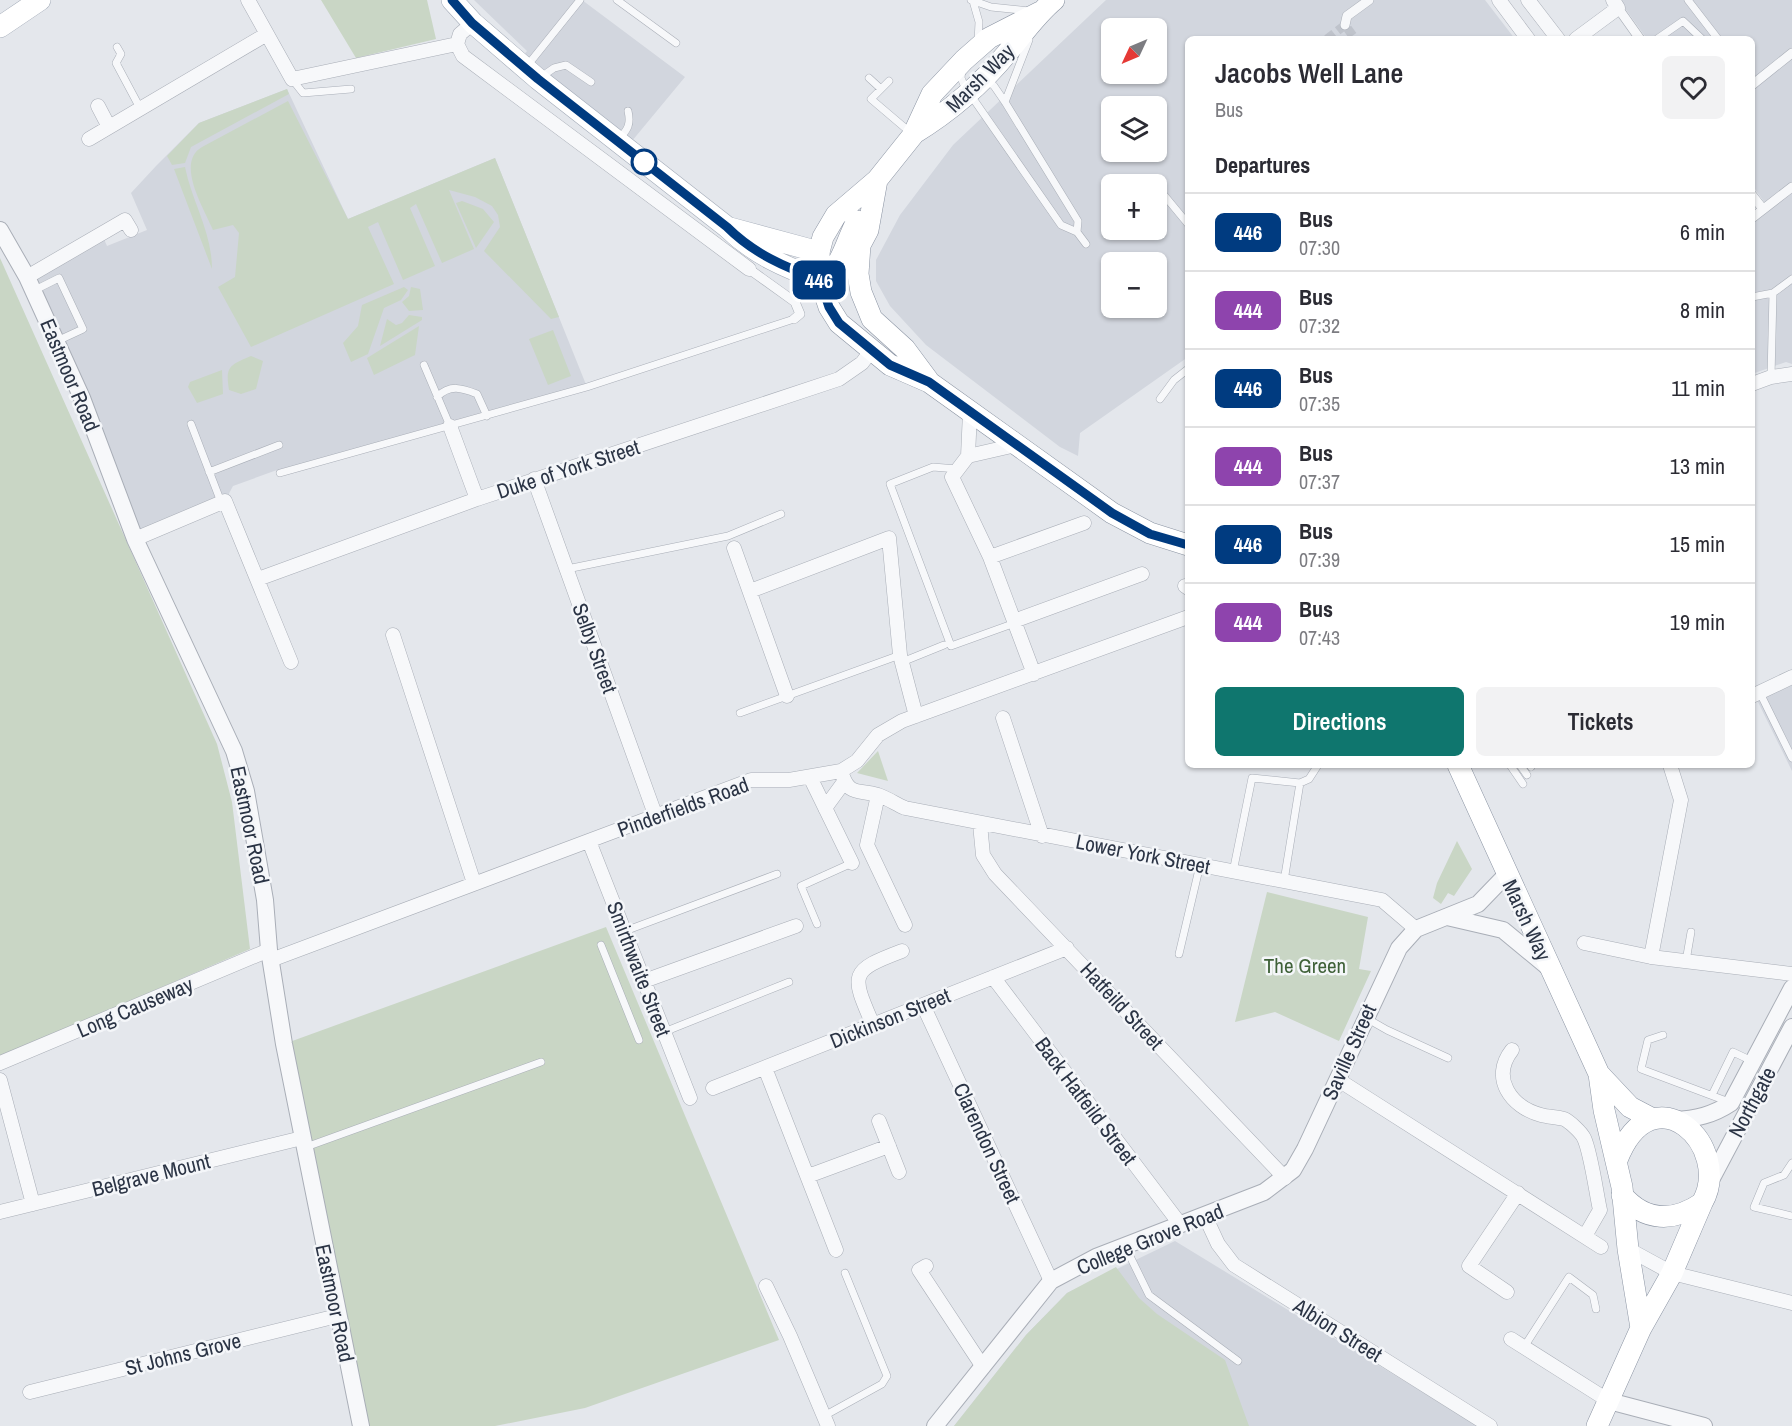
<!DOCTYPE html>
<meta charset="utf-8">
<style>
:root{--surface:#fff;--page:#f2f2f3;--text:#2b2b33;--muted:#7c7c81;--line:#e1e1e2;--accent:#0f766e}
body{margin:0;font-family:"Archivo Narrow",sans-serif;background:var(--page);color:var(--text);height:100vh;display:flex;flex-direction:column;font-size:22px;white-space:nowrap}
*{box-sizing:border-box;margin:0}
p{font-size:20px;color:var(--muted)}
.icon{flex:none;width:33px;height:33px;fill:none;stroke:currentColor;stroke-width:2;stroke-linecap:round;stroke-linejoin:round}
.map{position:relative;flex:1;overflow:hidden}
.sheet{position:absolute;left:1185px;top:36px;width:570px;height:732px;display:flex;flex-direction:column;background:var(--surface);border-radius:9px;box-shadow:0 2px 4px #0004}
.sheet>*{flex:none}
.badge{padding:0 12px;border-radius:9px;font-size:21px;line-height:39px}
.needle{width:39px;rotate:226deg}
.tools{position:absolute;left:1101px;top:18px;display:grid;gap:12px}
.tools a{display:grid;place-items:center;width:66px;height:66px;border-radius:9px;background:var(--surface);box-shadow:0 2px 4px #0004;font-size:30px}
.map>.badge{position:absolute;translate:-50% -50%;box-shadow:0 0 0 3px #fff}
h2{padding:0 30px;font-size:22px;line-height:54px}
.round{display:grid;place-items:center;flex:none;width:63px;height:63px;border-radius:9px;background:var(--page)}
.overview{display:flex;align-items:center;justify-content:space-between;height:102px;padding:0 30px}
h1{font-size:28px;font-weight:600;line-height:45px}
.button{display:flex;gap:12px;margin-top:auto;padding:12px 30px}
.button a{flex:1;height:69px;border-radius:9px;background:var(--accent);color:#fff;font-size:24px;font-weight:600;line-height:69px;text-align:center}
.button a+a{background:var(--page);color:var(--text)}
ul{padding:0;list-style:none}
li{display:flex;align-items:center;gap:18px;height:78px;padding:0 30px;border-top:2px solid var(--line)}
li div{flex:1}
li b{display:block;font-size:22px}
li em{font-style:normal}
li .badge{min-width:66px;font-weight:700;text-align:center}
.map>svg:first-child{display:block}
.built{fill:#d2d6de;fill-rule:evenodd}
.green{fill:#c9d6c5}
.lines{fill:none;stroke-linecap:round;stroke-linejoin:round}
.pedestrian-tunnel{stroke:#bfc3cb;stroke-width:9;stroke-dasharray:9 4.5;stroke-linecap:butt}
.service-casing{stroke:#a9aeb7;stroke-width:8}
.pedestrian-casing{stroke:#a9aeb7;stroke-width:10}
.minor-casing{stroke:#a9aeb7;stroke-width:15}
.tertiary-casing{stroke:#a9aeb7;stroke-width:18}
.primary-casing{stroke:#a3abb8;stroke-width:22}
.trunk-casing{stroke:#8b94a3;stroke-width:22}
.service{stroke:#f7f8fa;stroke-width:7}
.pedestrian{stroke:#f7f8fa;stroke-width:9}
.minor{stroke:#f7f8fa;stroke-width:14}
.tertiary{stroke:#f7f8fa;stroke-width:16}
.primary{stroke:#fff;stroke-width:21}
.trunk{stroke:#fff;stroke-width:21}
.line-casing{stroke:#fff;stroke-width:14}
.line{stroke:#003b80;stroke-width:9}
.stop-dot{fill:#fff;stroke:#003b80;stroke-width:3}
.labels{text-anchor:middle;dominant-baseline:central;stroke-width:5;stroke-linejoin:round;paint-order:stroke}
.street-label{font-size:21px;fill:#2b3445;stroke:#f4f6f9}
.park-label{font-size:21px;fill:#3f6138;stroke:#f4f6f9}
</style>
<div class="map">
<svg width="1792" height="1426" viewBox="0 0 1792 1426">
<rect width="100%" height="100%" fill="#e4e7ec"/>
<path class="built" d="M474 0H582L685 77 627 147 518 62 527 51Z
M1106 0H1485L1515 39H1188V357L1080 433 1078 456 1060 447 926 345 890 306 876 281V260L900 215 953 145ZM1112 28H1156V74H1112ZM1112 106H1156V152H1112ZM1112 184H1156V230H1112ZM1112 262H1156V308H1112Z
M1619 0H1792V364L1786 362 1752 374V224L1770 210 1752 185V39H1647Z
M287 89 348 219 495 158 587 387 280 473 277 470 233 486 225 501 135 539 27 277 104 239 107 246 147 230 131 193 156 166 199 123Z
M1792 683V771L1757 700Z
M1175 1241 1478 1426H954L1026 1335 1067 1293Z"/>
<path class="green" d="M321 0H427L436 39 356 58Z
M287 89 289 94 191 147 185 163 172 165 167 156 199 123Z
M288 101 348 219 495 158 559 317 551 319 484 251 500 227 498 215 492 206 475 197 449 190 474 249 442 263 416 204 410 208 435 266 403 280 378 222 368 227 394 284 251 347 218 287 235 277 239 233 233 225 213 230C204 208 175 163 202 147Z
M185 167C192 202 212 232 212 269L174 169Z
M462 201 483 209 494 222 476 248 456 203Z
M0 258 217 744 232 802 250 949 0 1057Z
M404 287 408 290 401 300 384 308 368 354 351 362 343 343 358 326 362 305Z
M411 287 420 289 423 310 409 311 402 302 409 296Z
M409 315 422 317V320L380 346 387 319 396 325 402 323Z
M419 326 415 355 374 375 367 358Z
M553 330 571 376 548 385 529 339Z
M251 356 263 361 256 389 241 394 229 390C225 366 230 365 251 356Z
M222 370 223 394 197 403 188 387 190 382Z
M878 751 888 781 857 773Z
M1457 841 1472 869 1454 896 1448 893 1441 904 1433 898 1437 883Z
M1267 892 1368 917 1359 969 1371 971 1339 1041 1275 1012 1235 1022Z
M606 927 779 1340 585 1408 495 1426H361L284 1044Z
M1116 1267 1139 1298 1157 1314 1225 1360 1249 1426H954L1026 1335 1067 1293Z"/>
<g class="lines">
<path class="pedestrian-tunnel" d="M1327 39 1345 25 1355 39"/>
<g class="service-casing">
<path id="service" d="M617 0 676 43
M971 0 991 7 1029 11
M1688 0 1718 39
M973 1 979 22 978 42
M1657 39 1683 21 1702 39
M117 47 121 54 116 63 140 108
M527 66 580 0
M962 69 961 78 965 87 1061 225 1077 232 1086 244
M541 77 554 68 566 65 591 82
M869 78 881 89
M292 79 303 93 351 89
M986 79 994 86 1005 102 1078 221 1077 232
M889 81 871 99 911 133
M1005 102 1029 40
M620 138C628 129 631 124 628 111
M1156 191 1159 189 1188 224
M33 291 59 278 83 329 57 341
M1752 297 1773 293
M424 365 450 426
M1771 377 1773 293 1792 279
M437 397C450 384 462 388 477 394L487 416
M1160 399 1174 380 1188 369
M191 424 221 502
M957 469 933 467 890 484 951 646 1015 623
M209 472 279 445
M280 473 587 387 794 319
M567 569 728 536 781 514
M902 662 944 645
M1760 693 1792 758
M740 713 900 655
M1510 765 1523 784
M1520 765 1527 775
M1530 765 1531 767
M1300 783 1309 779 1318 765
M1233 872 1252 778 1300 783 1284 881
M817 924 801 886 852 863
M625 931 777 874
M601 945 639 1040
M1179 954 1200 865
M1686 961 1691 932
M1366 1018 1387 1030 1448 1058
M664 1032 789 982
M1663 1035 1648 1040 1641 1069 1729 1102
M1712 1095 1733 1052 1752 1061
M306 1147 541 1062
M1792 1163 1784 1175 1764 1183 1754 1207 1792 1216
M1125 1246 1149 1295 1238 1361
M1524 1347 1569 1277 1593 1295 1596 1309
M824 1416 882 1384 887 1376 845 1273"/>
</g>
<g class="pedestrian-casing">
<path id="pedestrian" d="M1618 8 1640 39
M1345 25 1347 16 1369 0
M1752 85 1792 53
M1752 195 1763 209
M1752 218 1792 187
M749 269 795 302 800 314 794 319"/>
</g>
<g class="minor-casing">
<path id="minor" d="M248 0 292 79 457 44
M1499 0 1528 39
M1528 0 1558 39
M473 23 460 34 457 44 463 56 749 269
M1576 39 1618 8 1613 0
M98 106 109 127
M89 139 267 34
M27 277 125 220 131 230
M1752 384 1771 377 1792 374
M970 412 968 456 952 477 990 557 1034 674
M450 426 477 499
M968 456 1016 445
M534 479 656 817
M135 539 225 501 291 662
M734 548 787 696
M990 557 1084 523
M258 579 477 499 839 379 862 363 871 351
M1185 586 1188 588
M750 591 889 538 900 655 916 716
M1014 621 1142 574
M393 635 474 883
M1752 696 1792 677
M1003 718 1042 836
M841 771C849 797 857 789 878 795 887 798 896 804 905 808L1382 900 1416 929
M810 777 852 863
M878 795 867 845 905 925
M825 808 844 782
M980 824 983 855 995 874 1285 1178
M589 841 690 1098
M1584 943 1651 957 1792 974
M1651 957 1681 800 1670 765
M271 960 751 780H789L841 771 857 761 878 735 902 721 1188 617
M993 977 1180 1224
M644 981 796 926
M923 1005 1051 1281
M873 1025C851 974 849 971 902 951
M1512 1050C1490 1078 1511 1107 1541 1115 1548 1117 1557 1117 1564 1119 1569 1121 1581 1132 1584 1138 1591 1153 1596 1192 1600 1210L1585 1236
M0 1063 269 950
M765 1068 836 1250
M1337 1079 1601 1247
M0 1080 33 1204
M713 1088 1067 948
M879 1121 899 1172
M808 1176 889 1146
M0 1212 302 1138
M1205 1216 1218 1244 1234 1265 1490 1426
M1628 1249 1672 1273 1792 1303
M926 1266 919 1270 983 1367
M766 1286 790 1336 828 1426
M1507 1292 1469 1266 1518 1193
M1511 1339 1609 1401
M30 1392 337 1316"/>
</g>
<g class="tertiary-casing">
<path id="tertiary" d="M0 230 27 277 82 398 135 539 234 751 246 791 265 900 269 950 284 1044 361 1426
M1447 917 1503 930 1549 968
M1674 1120C1696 1119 1713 1115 1731 1103L1792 988
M1712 1178 1792 1027
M1609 1401 1704 1426
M935 1426 1051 1281 1096 1257 1264 1192 1293 1170 1305 1149 1399 948 1416 929 1478 904 1506 875"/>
</g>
<g class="primary-casing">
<path id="primary" d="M452 0 473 23 538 79 727 227C754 254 785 267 820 280
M0 27 40 0
M730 228 819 252"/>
</g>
<g class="trunk-casing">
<path id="trunk" d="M1040 12 989 38 964 60 932 94 913 135 877 180 836 215 823 237 819 252 820 280 829 307 839 323 890 365 929 382 1112 513 1150 533 1188 545
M913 134C949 112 981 85 1008 52 1023 34 1036 15 1054 0
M877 180 868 230 860 245 858 274 861 292 872 319 905 349 928 380
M820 280C842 269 845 243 857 221
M1458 765 1599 1074 1630 1107 1651 1118
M1599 1074 1604 1110 1622 1187 1628 1249 1641 1328
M1617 1160C1653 1068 1734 1147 1702 1203 1674 1222 1645 1222 1622 1195
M1597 1426 1641 1328 1672 1273 1702 1203"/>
</g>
<use href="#service" class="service"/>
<use href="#pedestrian" class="pedestrian"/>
<use href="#minor" class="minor"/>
<use href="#tertiary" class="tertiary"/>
<use href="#primary" class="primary"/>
<use href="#trunk" class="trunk"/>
</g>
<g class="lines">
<g class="line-casing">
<path id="line" d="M452 0 472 23 538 79 727 227C754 254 785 267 820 280L829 307 839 323 890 365 929 382 1112 513 1150 534 1188 545"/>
</g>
<use href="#line" class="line"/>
</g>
<circle class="stop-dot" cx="644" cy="162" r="12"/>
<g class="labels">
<g class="street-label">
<text transform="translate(980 78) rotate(-45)">Marsh Way</text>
<text transform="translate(70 375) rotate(67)">Eastmoor Road</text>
<text transform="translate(568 469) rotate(-18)">Duke of York Street</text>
<text transform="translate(595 648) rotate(70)">Selby Street</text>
<text transform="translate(683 807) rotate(-20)">Pinderfields Road</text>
<text transform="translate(250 825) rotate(78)">Eastmoor Road</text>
<text transform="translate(1143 854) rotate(11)">Lower York Street</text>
<text transform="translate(1527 920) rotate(65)">Marsh Way</text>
<text transform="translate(639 969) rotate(69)">Smirthwaite Street</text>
<text transform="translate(1122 1006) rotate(47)">Hatfeild Street</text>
<text transform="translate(135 1007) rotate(-23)">Long Causeway</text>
<text transform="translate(890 1018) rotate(-22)">Dickinson Street</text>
<text transform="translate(1349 1052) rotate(-66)">Saville Street</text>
<text transform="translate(1086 1101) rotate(53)">Back Hatfeild Street</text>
<text transform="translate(1752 1102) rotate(-62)">Northgate</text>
<text transform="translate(987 1143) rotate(65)">Clarendon Street</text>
<text transform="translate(151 1175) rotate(-14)">Belgrave Mount</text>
<text transform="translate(1150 1239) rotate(-22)">College Grove Road</text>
<text transform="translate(335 1303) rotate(78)">Eastmoor Road</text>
<text transform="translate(1338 1330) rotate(32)">Albion Street</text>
<text transform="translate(183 1354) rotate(-14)">St Johns Grove</text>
</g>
<g class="park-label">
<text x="1305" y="965">The Green</text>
</g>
</g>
</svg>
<div class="tools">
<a><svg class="needle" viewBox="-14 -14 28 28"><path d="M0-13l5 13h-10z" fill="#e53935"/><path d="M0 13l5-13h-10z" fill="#7c7c81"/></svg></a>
<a><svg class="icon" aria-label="layers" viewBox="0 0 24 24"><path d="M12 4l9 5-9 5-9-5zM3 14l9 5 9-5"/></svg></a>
<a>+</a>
<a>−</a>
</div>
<b class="badge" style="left:819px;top:280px;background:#003b80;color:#fff">446</b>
<section class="sheet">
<div class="overview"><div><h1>Jacobs Well Lane</h1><p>Bus</p></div><a class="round"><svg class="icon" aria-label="heart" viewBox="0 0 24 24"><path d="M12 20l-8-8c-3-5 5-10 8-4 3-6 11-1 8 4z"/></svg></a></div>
<h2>Departures</h2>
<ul>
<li><span class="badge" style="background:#003b80;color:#fff">446</span><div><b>Bus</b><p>07:30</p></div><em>6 min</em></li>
<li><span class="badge" style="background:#8e44ad;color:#fff">444</span><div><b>Bus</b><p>07:32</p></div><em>8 min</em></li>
<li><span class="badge" style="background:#003b80;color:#fff">446</span><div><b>Bus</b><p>07:35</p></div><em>11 min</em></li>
<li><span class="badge" style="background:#8e44ad;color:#fff">444</span><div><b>Bus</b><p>07:37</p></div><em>13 min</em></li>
<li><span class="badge" style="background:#003b80;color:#fff">446</span><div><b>Bus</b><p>07:39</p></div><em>15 min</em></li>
<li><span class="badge" style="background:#8e44ad;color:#fff">444</span><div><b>Bus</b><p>07:43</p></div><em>19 min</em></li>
</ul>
<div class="button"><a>Directions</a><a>Tickets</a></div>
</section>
</div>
